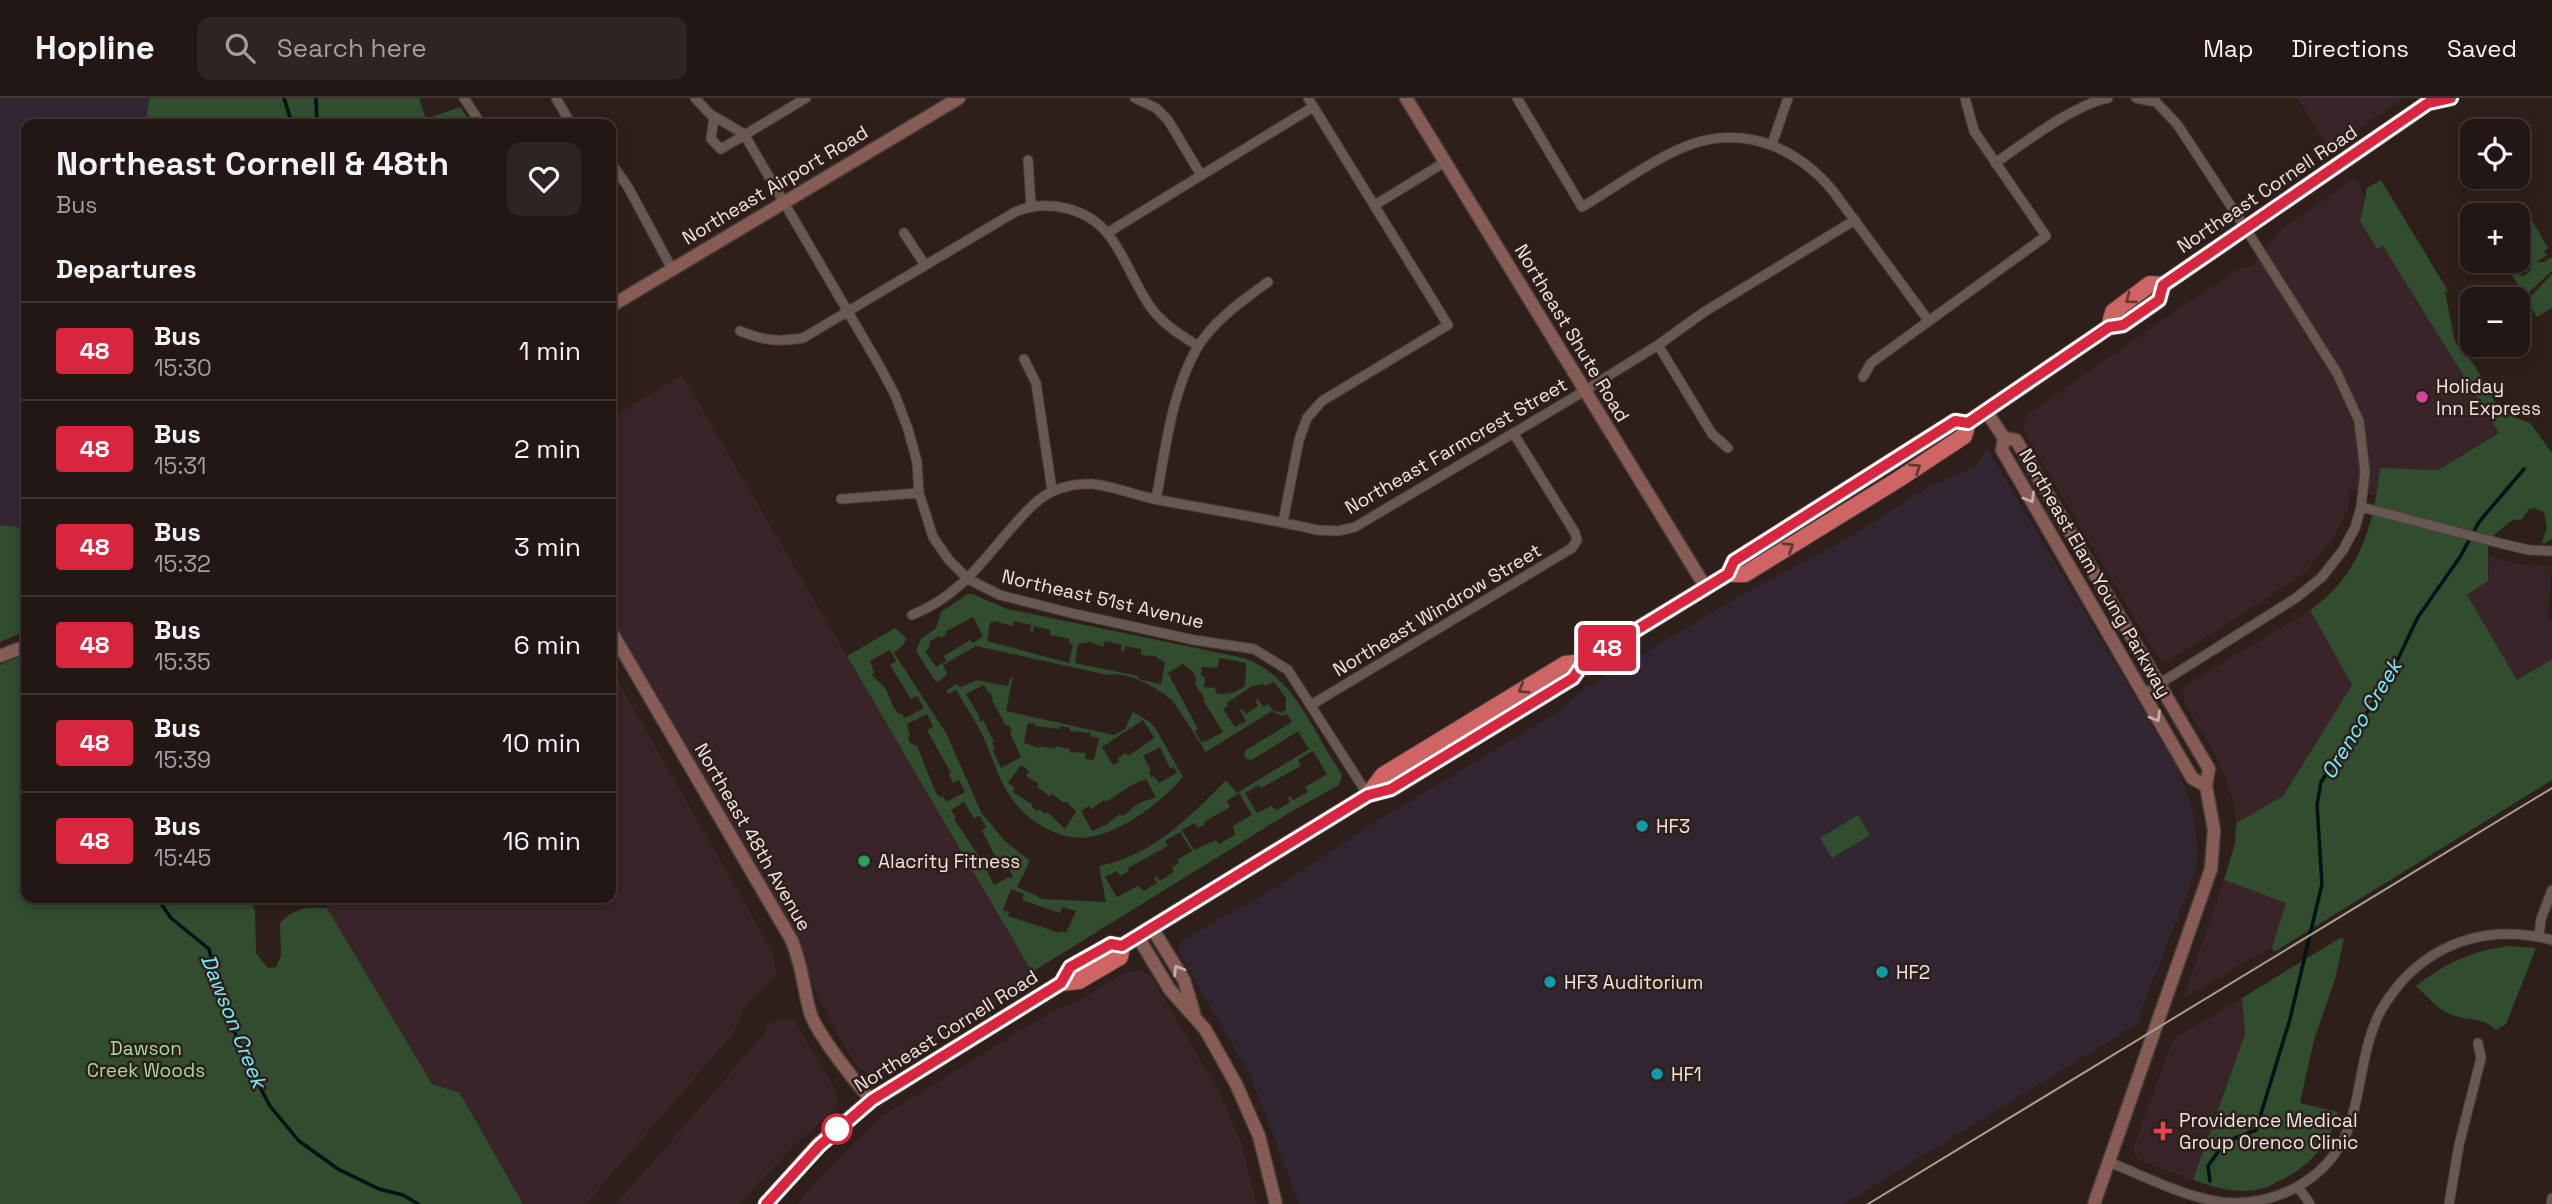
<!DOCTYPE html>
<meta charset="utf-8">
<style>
:root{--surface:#221714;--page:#2e2422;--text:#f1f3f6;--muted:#a29fa0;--line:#3f3634}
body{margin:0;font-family:"Space Grotesk",sans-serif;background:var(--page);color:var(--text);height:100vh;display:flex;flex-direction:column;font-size:26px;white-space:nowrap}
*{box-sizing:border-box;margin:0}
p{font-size:23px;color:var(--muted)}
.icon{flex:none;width:38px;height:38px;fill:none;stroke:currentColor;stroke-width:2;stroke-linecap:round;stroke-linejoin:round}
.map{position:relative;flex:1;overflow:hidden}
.details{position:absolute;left:21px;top:21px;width:595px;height:784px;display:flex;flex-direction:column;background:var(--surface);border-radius:14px;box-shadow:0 4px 10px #0003,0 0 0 2px var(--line)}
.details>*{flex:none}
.badge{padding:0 14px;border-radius:5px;font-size:24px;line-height:46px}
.tools{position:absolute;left:2460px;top:21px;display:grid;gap:14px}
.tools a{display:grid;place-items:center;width:70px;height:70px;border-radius:14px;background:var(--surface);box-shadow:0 4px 10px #0003,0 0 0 2px var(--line);font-size:35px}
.map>.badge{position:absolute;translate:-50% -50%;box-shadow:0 0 0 4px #fff}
h2{padding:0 35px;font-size:26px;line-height:63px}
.round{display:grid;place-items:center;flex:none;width:74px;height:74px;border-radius:14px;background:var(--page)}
.overview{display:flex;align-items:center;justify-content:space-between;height:119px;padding:0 35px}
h1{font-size:33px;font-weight:700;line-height:52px}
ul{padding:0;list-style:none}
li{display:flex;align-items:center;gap:21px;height:98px;padding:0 35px;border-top:2px solid var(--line)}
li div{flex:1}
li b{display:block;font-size:26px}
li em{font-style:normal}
li .badge{min-width:77px;font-weight:700;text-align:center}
header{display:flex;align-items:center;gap:42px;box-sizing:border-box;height:98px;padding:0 35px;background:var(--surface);border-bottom:2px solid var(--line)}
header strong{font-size:33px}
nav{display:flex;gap:38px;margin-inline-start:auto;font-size:24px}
.search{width:490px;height:63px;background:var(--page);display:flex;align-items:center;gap:18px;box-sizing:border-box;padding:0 24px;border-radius:14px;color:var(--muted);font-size:26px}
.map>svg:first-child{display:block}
.commercial{fill:#382429}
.industrial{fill:#322633}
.green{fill:#314c2f;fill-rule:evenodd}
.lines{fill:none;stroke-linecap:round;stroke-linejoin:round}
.stream{stroke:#001215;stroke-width:3.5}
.street-casing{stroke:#4a3e3a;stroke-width:11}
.secondary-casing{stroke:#4a3e3a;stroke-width:15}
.highway-casing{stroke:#4a3e3a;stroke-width:18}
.street{stroke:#695851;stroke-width:9}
.secondary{stroke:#875c57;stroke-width:12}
.highway{stroke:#ce6564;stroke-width:16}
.tram{stroke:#aa9d99;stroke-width:2}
.oneway{stroke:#663834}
.oneway2{stroke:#c5aea9}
.line-casing{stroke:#fff;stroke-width:16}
.line{stroke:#d7263d;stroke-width:10}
.hotel-dot{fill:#d1479c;stroke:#2e1f1a;stroke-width:2.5}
.culture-dot{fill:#0f9aa8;stroke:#2e1f1a;stroke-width:2.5}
.leisure-dot{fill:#2e9e5b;stroke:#2e1f1a;stroke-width:2.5}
.stop-dot{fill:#fff;stroke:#d7263d;stroke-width:3.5}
.health-dot{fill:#e0444e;stroke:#2e1f1a;stroke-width:2.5}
.labels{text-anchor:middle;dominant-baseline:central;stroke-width:5;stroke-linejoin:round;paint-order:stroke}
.street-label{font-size:19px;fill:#efe4e0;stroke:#2e1f1a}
.poi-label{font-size:19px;fill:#efe4e0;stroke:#2e1f1a;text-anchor:start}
.park-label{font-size:19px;fill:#a0de9c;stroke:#2e1f1a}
.water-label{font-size:21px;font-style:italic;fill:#75eefc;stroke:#2e1f1a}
</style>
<header>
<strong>Hopline</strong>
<div class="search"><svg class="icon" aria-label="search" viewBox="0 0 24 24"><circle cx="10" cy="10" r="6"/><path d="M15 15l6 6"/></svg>Search here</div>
<nav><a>Map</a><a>Directions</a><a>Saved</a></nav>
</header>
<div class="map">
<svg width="2552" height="1106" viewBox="0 0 2552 1106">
<rect width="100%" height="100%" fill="#2e1f1a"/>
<path class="commercial" d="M2297 0H2404L2330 52Z
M2355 80 2364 96 2360 123 2377 151 2383 148 2499 335 2438 372 2380 370 2377 398 2350 392 2347 413 2334 439 2303 477 2167 564 2163 563 2158 560 2024 334V324L2029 315 2177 212 2239 171 2251 168 2283 130Z
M682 277 1035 879 884 976 869 977 855 966 817 898 797 840 611 519V320Z
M2489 458 2517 466 2537 468 2552 467 2548 518 2552 524V561L2517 582 2466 496 2488 483Z
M2310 512 2352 587 2283 698 2236 725 2233 702 2225 679 2212 651 2185 607 2183 595 2186 587Z
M611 571 773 855 777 876 745 908 733 936 586 1106H523L460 995 432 986 321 800H611Z
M2224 782 2286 805 2272 849 2183 901Z
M1140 872 1151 878 1219 994 1242 1046 1257 1106H797L822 1077 882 1018 1052 913 1077 903 1124 875Z
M2242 900 2245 936 2193 1082 2138 1062 2134 1055V1048L2173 941Z
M787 920 794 922 835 991 838 1003 833 1012 793 1049 739 1106H616L763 937 767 928 778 921Z"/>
<path class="industrial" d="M0 0H149L146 26H26V430L0 427Z
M1987 350 2176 668 2192 710 2198 756 2194 777 2140 915 2139 925 1844 1106H1299L1250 976 1181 859 1179 847 1184 841 1278 788 1375 724 1553 617 1586 590 1734 501 1855 436 1925 391 1976 368Z"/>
<path class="green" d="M149 0H419L426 21 460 9 472 26H146Z
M2381 82 2448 193 2445 194 2455 244 2475 268 2495 304 2503 315 2530 325 2552 355V441L2544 446 2542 444 2547 430 2544 414 2534 410 2528 412 2522 421 2511 423 2493 438 2488 447V483L2467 497 2517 582 2552 561V682L2274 854 2272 849 2286 805 2224 782 2235 745 2236 725 2283 698 2352 587 2310 512C2360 477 2374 427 2380 370L2438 372 2499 335 2383 148 2377 151 2360 123 2367 90Z
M2526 112 2548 150 2544 153 2547 157 2536 164H2544L2552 159V173L2525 198 2503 163 2511 166C2513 172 2517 178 2524 178L2530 173 2531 167 2526 169 2523 164 2517 167 2514 163H2518V117H2516Z
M2552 176V210L2537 219 2527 202Z
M0 427 26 430V533L0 544Z
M968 496H972L1007 511 1244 560C1294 578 1311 630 1339 672L1342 677 1339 687 1294 712 1032 874 847 558 895 530 906 540 904 546 894 555 946 635 982 716 1005 743 1030 763 1017 789 1043 801 1106 804 1099 768C1152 758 1190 719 1226 682L1237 695 1309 651 1298 633 1252 662 1246 661 1244 657 1246 652 1292 624 1287 616 1282 618 1272 613 1206 654 1173 603C1158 590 1127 572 1107 577L976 548 943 567 947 575C944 580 941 584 935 583L916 553 921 541 936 530 941 514ZM973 519 983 538 973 545 970 542 944 558 946 563 936 569 925 553 929 550 930 543 939 538 941 540 946 536 945 534ZM994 523 1013 528 1014 523 1031 527 1030 533 1033 534 1034 528 1050 532V537L1070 541 1069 545 1073 546 1069 565 987 543 990 525ZM1105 543 1122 547 1121 553H1124L1125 548 1141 551V557L1155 558 1165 565 1161 586 1138 581V578L1075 565 1078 546 1090 544 1103 549ZM890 552 896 563 890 567 911 601 917 598 924 610 905 620 901 615 899 616C891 609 891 598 883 587 879 583 876 583 872 576L874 575 870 563ZM1220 560 1246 565 1245 588C1238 593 1225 599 1216 595L1215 590 1204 589 1205 579 1201 578 1202 569 1217 570ZM1183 566 1192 573 1196 580 1195 586 1205 601 1203 602 1223 634 1206 643 1201 644 1195 633 1198 631 1168 575ZM1274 584 1286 600V612L1280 615 1278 613 1275 614 1268 606 1263 609 1258 601 1255 603 1258 608 1246 616 1242 611 1240 612 1246 623 1235 629 1223 611 1228 608 1227 605 1252 588 1264 586 1265 588ZM927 616 933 629 927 632 951 675 949 677 953 685 959 682 965 694 946 704 943 698 940 699 936 695 917 648 910 645 908 640 910 638 907 626ZM1313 653 1327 676 1305 689 1308 694 1293 702 1290 698 1288 699 1290 704 1277 712 1271 708 1257 715 1245 695 1259 687 1261 690 1301 668 1298 662ZM1239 695 1252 717 1233 728 1235 737 1219 746 1216 742 1194 752 1182 732 1194 725 1198 730 1205 726 1204 724 1230 709 1227 703ZM964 704 974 720 980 718 986 729 982 733 999 766 995 769 996 771 1006 764 1013 779 1010 781 1009 779 994 787 982 763 954 721 956 720 951 712ZM1180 734 1192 753 1177 762 1179 765 1172 769 1174 774 1160 783 1157 778 1154 780 1157 785 1144 793 1138 788 1117 799 1105 779 1117 773 1120 778 1129 773 1128 770 1168 748 1165 743ZM1011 791 1024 796 1022 802 1060 815 1062 809 1076 813 1066 835 1061 833 1060 835 1008 818 1009 814 1003 812Z
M26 556V800H250L255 813 256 855 268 870 276 869 281 858 280 825C295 809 306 809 327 810L432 986 460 995 523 1106H0V567Z
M1013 579 1006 613 1114 637 1125 631 1133 614 1150 624 1156 631 1183 679C1163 703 1122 734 1090 739 1061 744 1028 724 1012 701 998 682 993 659 983 638 975 622 965 607 956 592L949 596 946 593 956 586 961 589 977 582 1008 588 1010 580ZM984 587 988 595 990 594 993 601 992 602 1006 628 1009 627 1012 633 1010 635 1021 659 1001 670 993 653 995 651 992 645 994 644 983 622 980 624 978 616 966 596ZM1143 622 1154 640 1128 658 1126 655 1118 660 1119 664 1113 667 1102 649ZM1028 625 1035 626V628L1059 631 1060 628 1070 630V633L1091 635 1090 638 1099 640 1094 662 1085 661 1086 655 1070 654V651L1056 648 1055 651 1040 648 1039 650 1024 645ZM1160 649 1170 670 1174 669 1177 675 1159 685 1154 678 1151 679 1149 674 1151 672 1143 658ZM1021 667 1029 673 1026 678 1039 686 1037 689 1050 698 1052 696 1064 705 1066 703 1076 714 1065 731 1047 714 1045 716 1039 711 1037 713 1032 709 1033 707 1013 694 1015 690 1008 685ZM1146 681 1156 699C1148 703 1143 702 1135 708 1131 711 1129 715 1122 718L1120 716 1107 726 1092 733 1081 713 1089 708 1091 711 1104 702 1106 704 1130 688Z
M1858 717 1870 737 1832 760 1820 740Z
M2340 840 2344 841 2335 881 2314 942 2300 1005 2338 1014C2330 1046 2309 1069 2279 1083 2274 1085 2269 1089 2264 1090 2242 1097 2215 1090 2193 1082L2245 936 2242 900Z
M2509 848 2536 850 2506 926 2496 932C2484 919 2466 923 2450 916 2438 912 2426 897 2416 888 2445 865 2472 853 2509 848Z"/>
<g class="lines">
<path class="stream" d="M284 0 292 26
M316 0 317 26
M157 800 171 820 209 851 221 900 246 963 270 1008 299 1043 338 1071 379 1091 403 1097 418 1106
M2210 1083 2208 1068 2225 1044 2256 1032 2290 921 2322 786 2317 707 2321 684 2386 586 2418 519 2460 459 2479 424 2524 371"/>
<g class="street-casing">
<path id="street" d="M464 0 481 26
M556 0 571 26
M695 0 710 16 744 36 879 267 895 297 908 331 917 364 919 395 933 439 949 462 968 481 1000 497 1071 515 1194 542 1254 551 1288 572 1368 697
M1135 0 1156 10 1168 22 1201 77
M1517 0 1582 109C1614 90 1660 56 1695 45 1749 28 1799 52 1833 93L1928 222
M2136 0 2156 4 2177 26 2246 131 2337 275 2359 323 2365 374 2361 409 2355 430 2343 452 2322 479 2296 500 2143 596
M714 19 711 41 721 51 806 0
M1772 46 1788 0
M1028 62 1031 107
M611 65 628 89 672 171
M1995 65C2026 44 2073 7 2108 0
M1375 107 1445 64
M904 135 925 167
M1107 135 1313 9
M740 233C765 243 777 244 803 240L1015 114C1046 101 1086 109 1108 136 1126 159 1135 188 1152 211 1164 227 1182 238 1198 248
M1658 247 1712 336 1728 350
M1024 261 1036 285 1052 392
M1863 279 1871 265 2046 138 1974 33 1965 0
M841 401 919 395
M1156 401C1166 350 1171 296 1197 250 1213 223 1243 202 1268 184
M2361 409 2503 446 2529 452 2552 453
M1283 424 1299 342 1307 320 1322 303 1448 227 1308 0
M912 517C971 493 990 448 1033 407 1048 392 1070 385 1092 386 1114 388 1137 398 1159 402 1212 412 1265 420 1317 432L1338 433 1355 429 1571 301 1658 247 1704 214 1855 122
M1311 607 1572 450 1577 442 1575 435 1514 336
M2539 838 2541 821 2552 792
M2109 1064C2147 1079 2195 1105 2235 1105 2286 1104 2333 1076 2350 1026 2361 992 2362 956 2376 923 2381 909 2392 895 2402 883 2442 840 2495 827 2552 842
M2299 1090 2310 1106
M2449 1106 2459 1047 2481 960 2478 945
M2551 1106 2552 1100"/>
</g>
<g class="secondary-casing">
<path id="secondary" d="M1406 0 1706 490
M611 208 959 0
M1986 313 2004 340
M2004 340 2016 342 2209 671 2206 688 2214 732 2211 771 2094 1106
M2004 340 2002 352 2192 680 2206 688
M611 533 791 841C802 865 803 889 810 914 815 933 857 987 872 1002
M0 558 26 548
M1152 830 1184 882 1194 915
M1138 839 1170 892 1205 931 1236 986 1259 1038 1276 1106"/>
</g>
<g class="highway-casing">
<path id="highway" d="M2428 5 2451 0
M2109 229 2113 214 2150 186 2163 187 2428 5 2430 0
M1728 476 1734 463 1955 323 1968 325 2109 229 2123 227 2159 202 2163 187
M1368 697 1383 677 1565 566 1584 564
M1061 885 1079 883 1120 859 1122 848
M766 1106 819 1047 872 1002 1061 885 1071 869 1111 846 1122 848 1368 697 1391 691 1573 580 1584 564 1728 476H1745L1899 381 1964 338 1968 325"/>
</g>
<use href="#street" class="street"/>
<use href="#secondary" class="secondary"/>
<use href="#highway" class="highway"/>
<path class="tram" d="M1868 1106 2552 690"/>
</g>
<defs><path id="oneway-chevron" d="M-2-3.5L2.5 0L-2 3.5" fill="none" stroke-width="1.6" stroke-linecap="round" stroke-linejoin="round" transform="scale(1.75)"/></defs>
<g class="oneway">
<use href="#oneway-chevron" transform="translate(2130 201) rotate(144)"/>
<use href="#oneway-chevron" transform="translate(1916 370) rotate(-34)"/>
<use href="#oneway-chevron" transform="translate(1789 449) rotate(-32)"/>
<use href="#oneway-chevron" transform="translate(1523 591) rotate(149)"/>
</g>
<g class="oneway2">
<use href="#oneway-chevron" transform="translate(2030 400) rotate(60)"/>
<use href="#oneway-chevron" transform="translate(2156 619) rotate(60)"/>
<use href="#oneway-chevron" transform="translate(1178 872) rotate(-122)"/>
</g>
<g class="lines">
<g class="line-casing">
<path id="line" d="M766 1106 819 1048 872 1002 1061 885 1070 869 1111 846 1122 848 1368 697 1391 691 1573 580 1584 564 1728 476 1734 463 1955 323 1968 325 2109 229 2123 227 2159 202 2163 187 2428 5 2451 0"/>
</g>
<use href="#line" class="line"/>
</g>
<circle class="hotel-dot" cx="2422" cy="299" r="7"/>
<g class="culture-dot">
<circle cx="1642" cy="728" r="7"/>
<circle cx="1882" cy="874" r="7"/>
<circle cx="1550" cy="884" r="7"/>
<circle cx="1657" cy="976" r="7"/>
</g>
<circle class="leisure-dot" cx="864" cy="763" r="7"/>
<circle class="stop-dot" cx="837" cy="1031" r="14"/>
<path class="health-dot" d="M2159.5 1022.5h7v7h7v7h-7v7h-7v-7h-7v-7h7z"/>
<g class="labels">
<g class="street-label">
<text transform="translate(775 87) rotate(-31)">Northeast Airport Road</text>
<text transform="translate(2267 91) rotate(-34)">Northeast Cornell Road</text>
<text transform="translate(1572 235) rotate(59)">Northeast Shute Road</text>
<text transform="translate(1456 348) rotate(-30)">Northeast Farmcrest Street</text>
<text transform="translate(2095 475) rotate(60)">Northeast Elam Young Parkway</text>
<text transform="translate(1103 501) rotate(13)">Northeast 51st Avenue</text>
<text transform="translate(1437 512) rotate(-31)">Northeast Windrow Street</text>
<text transform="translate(753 739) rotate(60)">Northeast 48th Avenue</text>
<text transform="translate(946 933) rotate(-32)">Northeast Cornell Road</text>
</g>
<g class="poi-label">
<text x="2436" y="288">Holiday<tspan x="2436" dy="22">Inn Express</tspan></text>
<text x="1656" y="728">HF3</text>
<text x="878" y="763">Alacrity Fitness</text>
<text x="1896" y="874">HF2</text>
<text x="1564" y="884">HF3 Auditorium</text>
<text x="1671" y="976">HF1</text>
<text x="2179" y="1022">Providence Medical<tspan x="2179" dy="22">Group Orenco Clinic</tspan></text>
</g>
<g class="park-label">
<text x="146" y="950">Dawson<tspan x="146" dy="22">Creek Woods</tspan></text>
</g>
<g class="water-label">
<text transform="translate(2361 621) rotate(-59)">Orenco Creek</text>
<text transform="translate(234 923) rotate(68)">Dawson Creek</text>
</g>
</g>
</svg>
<div class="tools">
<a><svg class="icon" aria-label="locate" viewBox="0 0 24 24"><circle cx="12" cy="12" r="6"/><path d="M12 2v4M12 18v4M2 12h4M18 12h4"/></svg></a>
<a>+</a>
<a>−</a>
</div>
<b class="badge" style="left:1607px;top:550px;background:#d7263d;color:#fff">48</b>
<section class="details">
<div class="overview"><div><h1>Northeast Cornell &amp; 48th</h1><p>Bus</p></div><a class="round"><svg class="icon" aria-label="heart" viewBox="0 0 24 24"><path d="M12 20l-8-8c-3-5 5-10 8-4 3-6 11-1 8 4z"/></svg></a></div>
<h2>Departures</h2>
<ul>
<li><span class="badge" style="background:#d7263d;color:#fff">48</span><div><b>Bus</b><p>15:30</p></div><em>1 min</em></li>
<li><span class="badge" style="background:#d7263d;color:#fff">48</span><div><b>Bus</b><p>15:31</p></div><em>2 min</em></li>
<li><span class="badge" style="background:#d7263d;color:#fff">48</span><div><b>Bus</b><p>15:32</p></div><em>3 min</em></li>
<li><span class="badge" style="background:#d7263d;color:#fff">48</span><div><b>Bus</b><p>15:35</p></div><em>6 min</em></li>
<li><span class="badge" style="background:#d7263d;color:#fff">48</span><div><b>Bus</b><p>15:39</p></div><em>10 min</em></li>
<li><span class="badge" style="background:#d7263d;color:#fff">48</span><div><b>Bus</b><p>15:45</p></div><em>16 min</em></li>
</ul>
</section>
</div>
